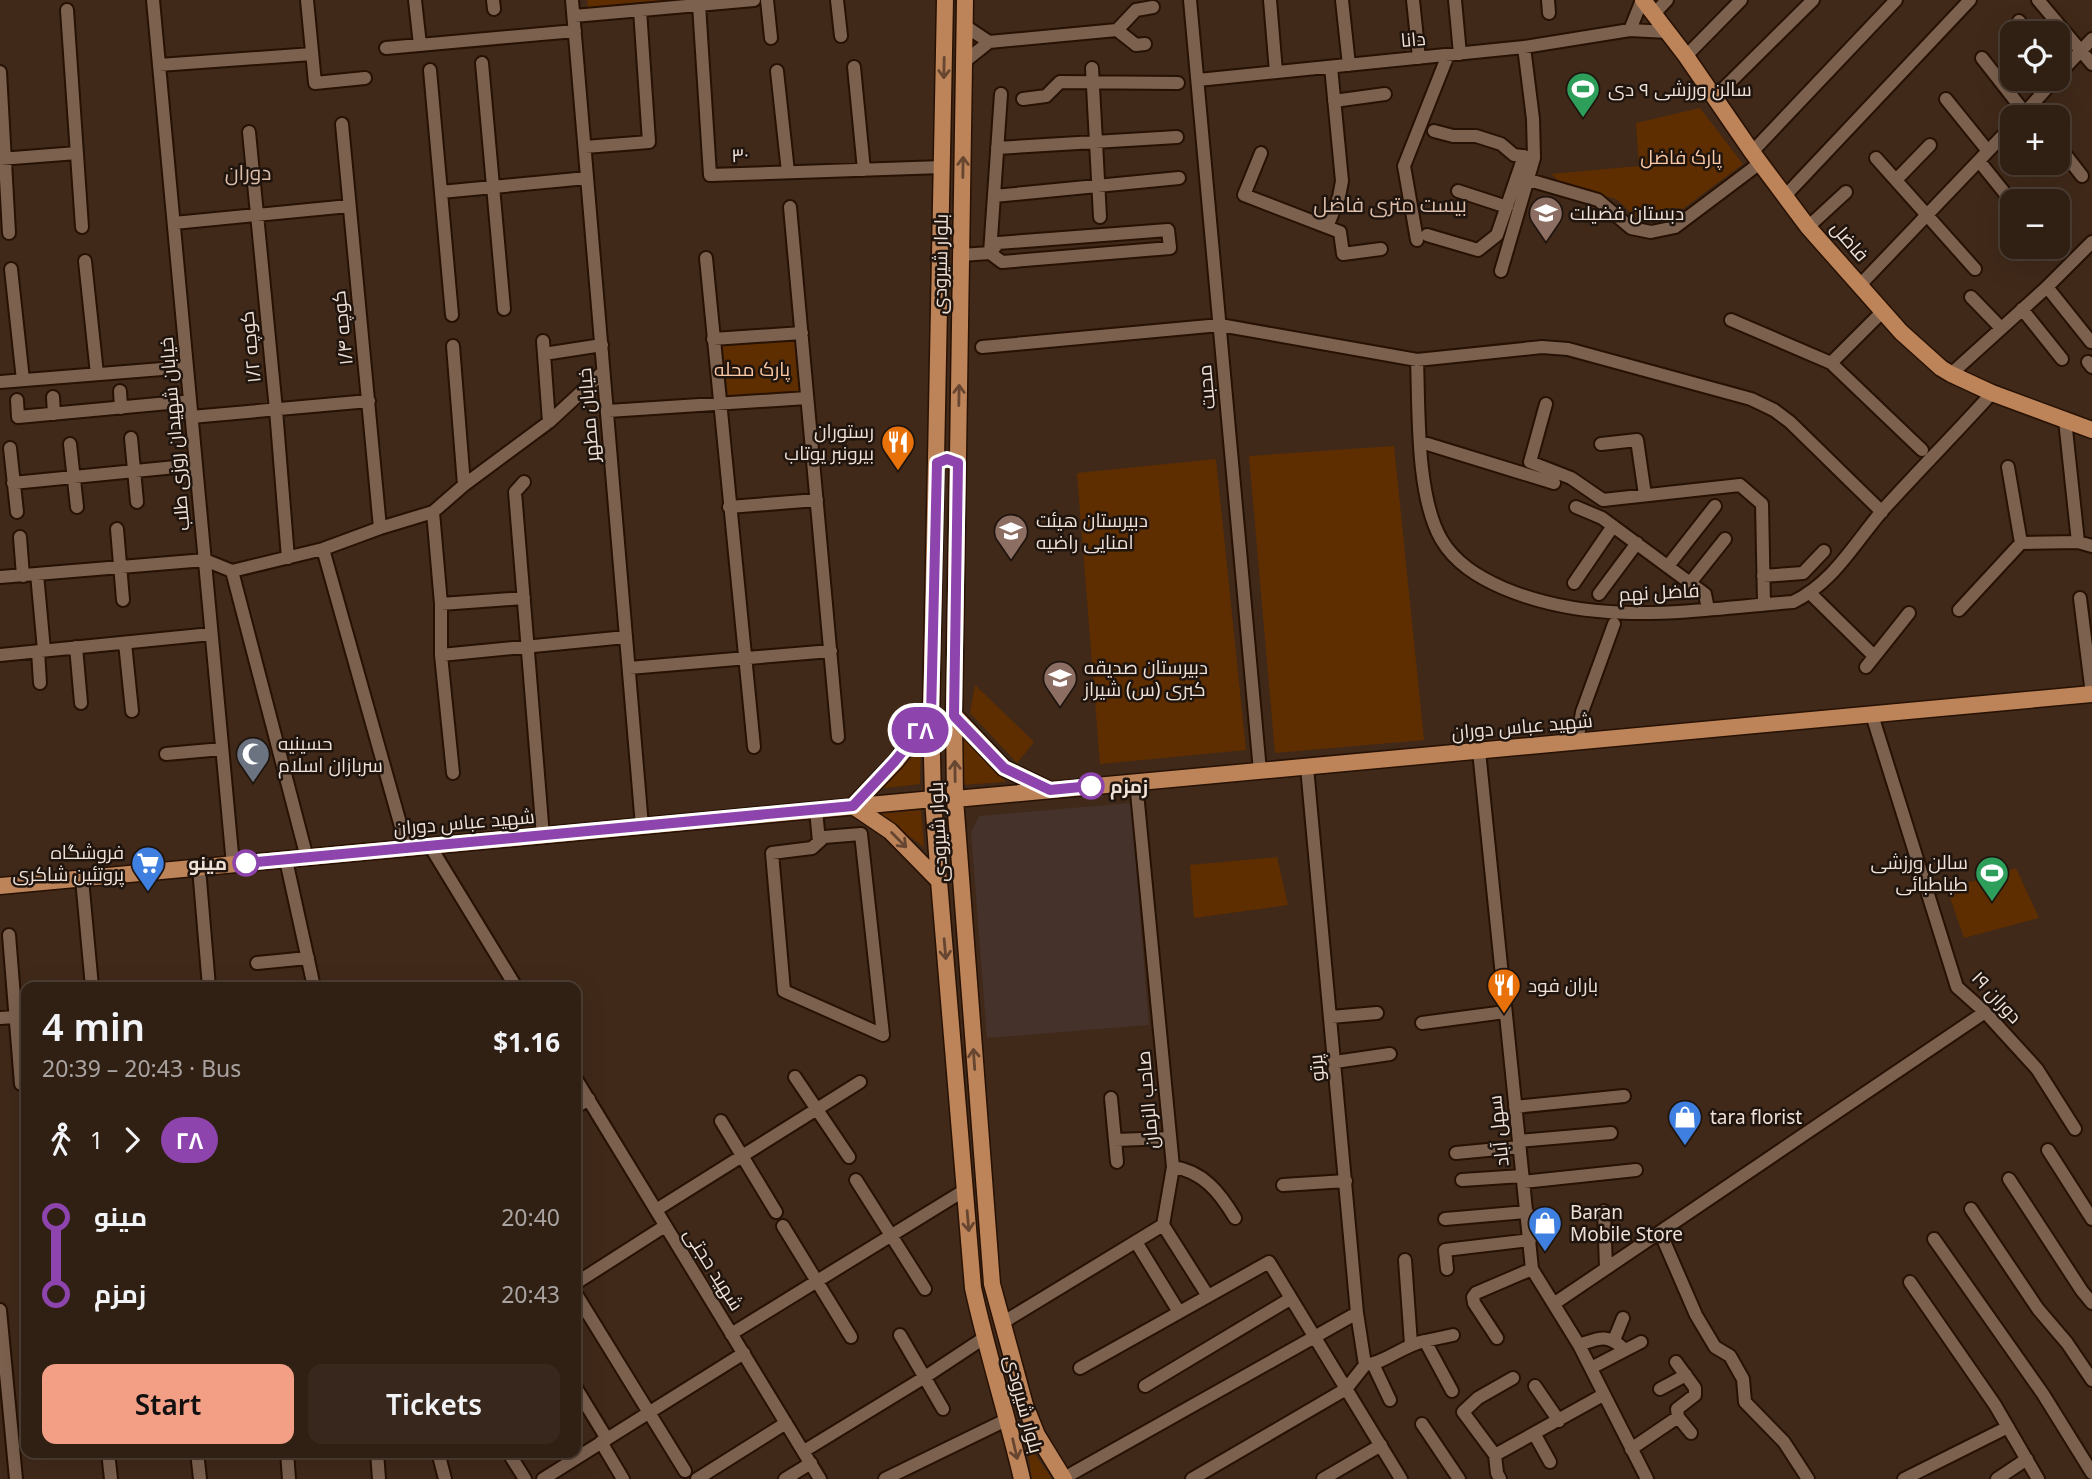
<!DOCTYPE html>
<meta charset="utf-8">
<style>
:root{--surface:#301f13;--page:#38271c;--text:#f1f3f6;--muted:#a8a2a0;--line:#4b3d33;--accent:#f39f85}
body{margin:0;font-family:"Noto Sans",Cairo,sans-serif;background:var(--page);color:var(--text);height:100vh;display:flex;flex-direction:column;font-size:26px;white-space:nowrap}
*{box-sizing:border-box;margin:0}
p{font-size:23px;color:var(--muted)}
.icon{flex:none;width:38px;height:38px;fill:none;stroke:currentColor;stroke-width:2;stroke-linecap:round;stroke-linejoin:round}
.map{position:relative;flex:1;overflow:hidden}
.panel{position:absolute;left:21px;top:982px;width:560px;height:476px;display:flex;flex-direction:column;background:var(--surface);border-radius:14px;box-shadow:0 7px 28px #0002,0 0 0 2px var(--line)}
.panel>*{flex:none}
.badge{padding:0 14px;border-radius:23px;font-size:24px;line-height:46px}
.fabs{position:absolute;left:2000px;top:21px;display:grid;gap:14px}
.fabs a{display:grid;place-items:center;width:70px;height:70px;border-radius:14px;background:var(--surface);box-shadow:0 7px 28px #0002,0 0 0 2px var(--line);font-size:35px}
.map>.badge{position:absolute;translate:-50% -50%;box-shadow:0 0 0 4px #fff}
.legs{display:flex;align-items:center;gap:10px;height:77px;padding:0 21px;font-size:23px}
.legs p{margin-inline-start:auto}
.head{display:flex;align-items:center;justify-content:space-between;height:119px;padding:0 21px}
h1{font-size:38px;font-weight:600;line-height:52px}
.button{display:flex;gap:14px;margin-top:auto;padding:14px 21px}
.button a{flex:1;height:80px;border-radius:14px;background:var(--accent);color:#111;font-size:28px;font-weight:600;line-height:80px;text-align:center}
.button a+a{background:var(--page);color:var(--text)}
ul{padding:0 21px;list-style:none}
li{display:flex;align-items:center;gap:24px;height:77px;font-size:26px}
li i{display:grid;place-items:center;width:10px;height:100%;margin:0 9px;background:currentColor}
li i::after{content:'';width:18px;height:18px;margin:-9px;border:5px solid;border-radius:50%;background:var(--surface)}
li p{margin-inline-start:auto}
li:first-child i{background:linear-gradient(#0000 50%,currentColor 0)}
li:last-child i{background:linear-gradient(currentColor 50%,#0000 0)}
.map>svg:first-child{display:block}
.industrial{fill:#45322b}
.green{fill:#5f2e00}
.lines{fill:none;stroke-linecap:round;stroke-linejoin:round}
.minor-casing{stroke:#261103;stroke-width:16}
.major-casing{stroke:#261103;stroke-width:19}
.minor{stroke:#7c614f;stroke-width:12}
.major{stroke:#bd8359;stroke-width:16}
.oneway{stroke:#664630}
.line-1-casing{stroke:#fff;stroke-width:16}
.line-1{stroke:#8e44ad;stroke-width:10}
.stop-1-dot{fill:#fff;stroke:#8e44ad;stroke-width:3.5}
.labels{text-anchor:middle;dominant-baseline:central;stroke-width:5;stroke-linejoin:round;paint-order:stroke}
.street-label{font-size:19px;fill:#f0e1d7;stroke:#1f150e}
.poi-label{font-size:19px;fill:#f0e1d7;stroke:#1f150e;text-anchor:start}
.park-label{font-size:19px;fill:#fdcaa7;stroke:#1f150e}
.stop-label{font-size:19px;font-weight:bold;fill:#f0e1d7;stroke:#1f150e;text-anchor:start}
.neighbourhood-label{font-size:21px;fill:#dbbda9;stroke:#1f150e}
</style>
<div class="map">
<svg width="2092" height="1479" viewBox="0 0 2092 1479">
<rect width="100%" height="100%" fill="#402919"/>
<path class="industrial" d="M1131 803 1149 1025 987 1038 971 832 979 816Z"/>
<path class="green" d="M587 0H690L588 9Z
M1700 108 1743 164 1677 213 1638 219 1616 199 1562 184 1551 174 1639 166 1636 123Z
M801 339 804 392 728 396 722 345Z
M1394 446 1424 740 1275 753 1249 456Z
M1216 459 1246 750 1100 764 1077 473Z
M975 685 1034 742 1017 763 970 713Z
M962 737 1006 782 961 785Z
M921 739 920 784 877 789Z
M921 810 924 847 879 814Z
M1277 857 1288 905 1194 918 1190 865Z
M2016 868 2039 918 1964 938 1947 889Z
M1027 1443 1052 1479H1032Z"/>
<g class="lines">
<g class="minor-casing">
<path id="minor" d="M153 0 233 865
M307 0 315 83 365 78
M415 0 420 45
M493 0 494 9
M572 0 642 826
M767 0 771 38
M837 0 841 36
M1190 0 1260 771
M1270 0 1276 72
M1342 0 1349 65
M1413 0 1419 58
M1455 0 1460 54
M1548 0 1549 13
M2038 0 2092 64
M699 5 710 175 942 167
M67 10 82 227
M1654 14 1667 0
M574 16 754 0
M2019 21 2029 33
M1630 30 1642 0
M989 42 1117 30
M1145 44 1136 45 1117 30 1136 10 1153 7
M386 48 575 31
M1686 56 1741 0
M1982 58 2025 113
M964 62 989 42 965 26
M482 63 504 309
M159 65 312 54
M854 67 864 170
M1092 68 1100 217
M430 70 452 315
M777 71 788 172
M0 72 9 233
M2058 75 2092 39
M1198 80 1524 47 1630 30 1668 32
M1714 98 1813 0
M1023 99 1046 96 1060 82 1178 83
M1946 99 1988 151
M1334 101 1385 94
M2021 117 2055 79
M342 124 380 528
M1434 131 1453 136H1476L1501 144 1514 155 1530 157
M249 132 276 410 288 558
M2058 145 2082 176
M585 147 649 142 640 10
M997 148 1177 137
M1752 152 1896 0
M1261 153 1244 195 1340 232 1343 254 1381 249
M1876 158 1975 269
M0 159 77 153
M1979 161 2012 202
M1529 180 1598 200 1631 228 1651 232 1675 227 1760 163
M1896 180 1930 145
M1458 191 1507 207
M441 192 587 178
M994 196 1179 178
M1785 196 1970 0
M790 207 838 737
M174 223 349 206
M1327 227 1339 197 1342 181 1331 67
M1808 227 1846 192
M1168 230 1170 248 1002 262 990 253 998 243Z
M1427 235 1478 250 1497 235 1524 156
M1417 240 1404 166 1448 55
M961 255 990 253 1001 94
M706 258 754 747
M85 261 97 374
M11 269 23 380
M1501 271 1534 158 1533 119 1524 47
M1860 285 2012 126
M2047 287 2091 342
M1971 297 2001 328
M2022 309 2062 359
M1731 320 1831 363 1922 450
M713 339 802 333
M543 341 549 422
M453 346 464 485
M982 347 1220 325 1417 360 1542 347 1568 349 1751 399 1774 410 1790 422 1882 512
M544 354 602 345
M1417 360C1419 411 1416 495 1441 539 1455 563 1478 577 1503 588 1597 628 1694 610 1793 602 1833 583 1854 544 1882 511 1918 471 1956 433 1992 393
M2088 362 2092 367
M1831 363 1883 311
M1951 374 2047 287 2092 242
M0 382 187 367
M120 391 121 408
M53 397 54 414
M17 400 18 417 190 401
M1546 404 1530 462 1571 478 1603 500 1740 485 1762 504 1764 604
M608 411 807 398
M191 417 369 401
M2065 420 2078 542
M131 438 137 502
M1421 442 1554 483
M70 444 77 507
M1601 444 1637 440 1645 495
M10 448 17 512
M2008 467 2021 543
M524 482 515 492 543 836
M13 483 196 465
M729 507 817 500
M1576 507 1602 518 1705 594 1708 609
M433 512 441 604V655L453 773
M117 529 123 600
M20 537 23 576
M323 549 407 848
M1668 566 1715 506
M232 571 307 858
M37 574 44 650
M1763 576 1803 573 1824 551
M0 577 205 560 232 571 323 549 380 528 433 512 464 485 549 422 603 372
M1574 583 1613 526
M1690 583 1725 539
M1599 594 1637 543
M1811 594 1874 656
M2080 598 2092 694
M441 604 524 598
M1959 610 2021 543 2078 542 2092 546
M125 643 132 711
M76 647 81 703
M38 651 40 683
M0 655 211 634
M441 655 626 637
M1866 667 1909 613
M629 668 831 651
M1872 715 1957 987 1985 1012 2037 1069 2075 1129
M1577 742 1582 712 1614 624
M1479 751 1532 1269 1579 1345 1647 1479
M166 754 222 749
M1307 767 1357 1313 1365 1365
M816 810 819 842
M861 834 883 1035 784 991 772 853 812 848 824 837Z
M430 846 516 987
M286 860 314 987
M199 868 209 987
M82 879 92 987
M9 935 21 1084
M257 963 308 958
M1331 1017 1377 1013
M0 1018 15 1017
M1422 1023 1505 1012
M1335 1062 1390 1054
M795 1077 849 1157
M576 1079 820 1479
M1111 1098 1117 1162
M576 1107 589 1099
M1515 1107 1624 1096
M721 1121 776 1212
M1115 1140 1170 1138
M1519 1141 1611 1133
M2048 1150 2092 1219
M1456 1153 1519 1147
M1173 1167C1203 1171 1220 1193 1235 1218
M2009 1179 2082 1291 2092 1303
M856 1180 925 1289
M1462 1180 1522 1176
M1523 1182 1636 1170
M1283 1185 1346 1181
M1971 1209 2038 1309 2067 1343 2092 1380
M656 1210 860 1082
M1604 1211 1606 1268
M1445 1219 1527 1212
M1163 1225 1208 1296
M783 1226 851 1337
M1660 1232 1696 1315 1715 1347 1730 1356 1743 1379 1745 1402 1784 1442 1808 1479
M1934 1239 2043 1394 2092 1473
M1136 1242 1179 1312
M1405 1260 1411 1344
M1447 1269 1445 1250 1530 1240
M1910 1282 1995 1405 2038 1479
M576 1283 665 1226
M576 1294 685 1471
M1555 1303 1985 1012
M0 1310 16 1479
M1002 1323 1163 1225 1173 1167 1136 782
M731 1334 965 1190
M900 1335 943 1409
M1497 1338 1474 1303 1473 1297 1476 1293 1532 1269
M1614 1340 1623 1318
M1425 1341 1453 1335
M1579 1345C1599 1338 1607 1333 1624 1349
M1373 1364 1390 1400
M1365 1365C1386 1363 1403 1345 1425 1341L1452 1391
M1080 1368 1269 1262 1401 1479
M1591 1368 1641 1342
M1145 1386 1290 1299
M1535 1386 1559 1421
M576 1388 607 1439
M1660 1389 1686 1375
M1678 1417 1691 1433
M1422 1424 1459 1479
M1535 1435 1550 1462
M601 1442 623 1479
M1631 1449 1678 1417 1677 1409 1695 1395V1388L1676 1362
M804 1451 925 1377 984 1338
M108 1452 111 1479
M197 1452 200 1479
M287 1452 289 1479
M377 1452 379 1479
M438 1452 445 1479
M508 1452 525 1479
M1495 1455 1603 1395
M1495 1455 1463 1412 1478 1398 1513 1378
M1495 1455 1497 1473 1500 1479
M1064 1478 1357 1313
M543 1479 744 1353
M697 1479 786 1423
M785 1479 811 1463
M885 1479 1008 1419
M1192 1479 1346 1389 1365 1365
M1323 1479 1381 1445
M1904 1479 2008 1427
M1997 1479 2027 1459"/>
</g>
<g class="major-casing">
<path id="major" d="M945 0 931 716 933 799 939 881 973 1288C987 1352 1007 1415 1022 1479
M965 0 954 715 955 799 992 1284 1025 1405 1037 1435 1064 1479
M1643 0 1686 56 1752 152 1808 227 1901 332 1941 368 1951 374 1992 393 2092 430
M954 715 1004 768 1048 789
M955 799 2092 694
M853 806 896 761 931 716
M853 806 890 831 939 881
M0 886 933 799"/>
</g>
<use href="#minor" class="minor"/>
<use href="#major" class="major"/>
</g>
<defs><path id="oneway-shaft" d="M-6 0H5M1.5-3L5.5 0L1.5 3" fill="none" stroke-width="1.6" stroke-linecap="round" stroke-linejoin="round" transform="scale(1.75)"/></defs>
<g class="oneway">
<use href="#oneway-shaft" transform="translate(944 68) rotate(91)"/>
<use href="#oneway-shaft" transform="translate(963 167) rotate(-89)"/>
<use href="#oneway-shaft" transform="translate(959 395) rotate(-89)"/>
<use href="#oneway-shaft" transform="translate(955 771) rotate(-91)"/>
<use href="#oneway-shaft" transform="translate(899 840) rotate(45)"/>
<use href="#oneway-shaft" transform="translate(945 949) rotate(85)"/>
<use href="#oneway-shaft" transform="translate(974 1059) rotate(-94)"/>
<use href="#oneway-shaft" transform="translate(968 1221) rotate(85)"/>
<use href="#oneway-shaft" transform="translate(1015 1449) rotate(77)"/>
</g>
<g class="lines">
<g class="line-1-casing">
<path id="line-1" d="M246 863 853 806 895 761 931 716 937 463 947 459 958 463 954 716 1004 768 1050 790 1091 786"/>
</g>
<use href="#line-1" class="line-1"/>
</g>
<defs>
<g id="stadium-pin" transform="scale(1.75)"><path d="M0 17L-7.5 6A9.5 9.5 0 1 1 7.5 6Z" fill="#2e9e5b" stroke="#1f150e"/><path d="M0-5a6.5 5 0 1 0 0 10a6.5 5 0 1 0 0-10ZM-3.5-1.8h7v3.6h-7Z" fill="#fff"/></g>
<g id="school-pin" transform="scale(1.75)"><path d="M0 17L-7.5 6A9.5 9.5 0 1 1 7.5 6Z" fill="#8d6e63" stroke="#1f150e"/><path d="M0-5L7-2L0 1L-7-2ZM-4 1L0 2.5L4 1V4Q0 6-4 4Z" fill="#fff"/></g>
<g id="restaurant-pin" transform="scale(1.75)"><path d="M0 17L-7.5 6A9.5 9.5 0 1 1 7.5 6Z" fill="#e8710a" stroke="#1f150e"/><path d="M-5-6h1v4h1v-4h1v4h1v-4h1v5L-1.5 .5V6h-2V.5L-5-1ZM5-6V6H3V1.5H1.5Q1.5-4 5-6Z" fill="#fff"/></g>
<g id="mosque-pin" transform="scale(1.75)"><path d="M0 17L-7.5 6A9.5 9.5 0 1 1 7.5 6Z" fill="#6b7280" stroke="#1f150e"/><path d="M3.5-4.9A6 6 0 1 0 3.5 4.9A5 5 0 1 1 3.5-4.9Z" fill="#fff"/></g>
<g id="supermarket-pin" transform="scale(1.75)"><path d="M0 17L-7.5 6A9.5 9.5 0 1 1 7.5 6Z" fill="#3f7fe0" stroke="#1f150e"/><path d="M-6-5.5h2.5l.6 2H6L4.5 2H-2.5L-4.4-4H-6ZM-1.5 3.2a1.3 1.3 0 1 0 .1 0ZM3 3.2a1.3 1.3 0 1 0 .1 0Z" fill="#fff"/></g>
<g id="shop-pin" transform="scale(1.75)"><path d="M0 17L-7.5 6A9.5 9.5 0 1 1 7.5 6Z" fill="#3f7fe0" stroke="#1f150e"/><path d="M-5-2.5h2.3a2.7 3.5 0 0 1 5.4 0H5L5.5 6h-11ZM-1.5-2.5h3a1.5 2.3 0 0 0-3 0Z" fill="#fff"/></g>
</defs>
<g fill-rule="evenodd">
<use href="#stadium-pin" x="1583" y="89"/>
<use href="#school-pin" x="1546" y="213"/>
<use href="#restaurant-pin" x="898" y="442"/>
<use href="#school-pin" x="1011" y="531"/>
<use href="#school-pin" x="1060" y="678"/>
<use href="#mosque-pin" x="253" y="754"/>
<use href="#supermarket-pin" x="148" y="863"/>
<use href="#stadium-pin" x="1992" y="873"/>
<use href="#restaurant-pin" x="1504" y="985"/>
<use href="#shop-pin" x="1685" y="1117"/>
<use href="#shop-pin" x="1545" y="1223"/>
</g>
<g class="stop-1-dot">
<circle cx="1091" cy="786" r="12"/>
<circle cx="246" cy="863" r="12"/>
</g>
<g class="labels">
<g class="street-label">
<text transform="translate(1413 39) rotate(-5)">دانا</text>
<text transform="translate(740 155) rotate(-2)">۳۰</text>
<text transform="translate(1850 241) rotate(49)">فاضل</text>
<text transform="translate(940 264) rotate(-89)">بلوار شیرودی</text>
<text transform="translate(342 328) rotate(-96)">کوچه ۱/۴</text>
<text transform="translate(250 347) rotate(-96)">کوچه ۱/۲</text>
<text transform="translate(1206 387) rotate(-95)">محبت</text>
<text transform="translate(588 415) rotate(-95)">خیابان مطهر</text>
<text transform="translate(174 434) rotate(-95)">خیابان شهیدان روزی طلب</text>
<text transform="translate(1659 592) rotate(-3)">فاضل نهم</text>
<text transform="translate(1522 726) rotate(-5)">شهید عباس دوران</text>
<text transform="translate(464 822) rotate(-5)">شهید عباس دوران</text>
<text transform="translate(938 832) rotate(-93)">بلوار شیرودی</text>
<text transform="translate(1997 997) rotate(47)">دوران ۱۹</text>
<text transform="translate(1316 1068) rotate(-95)">پرتو</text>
<text transform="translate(1147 1100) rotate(-95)">صاحب الزمان</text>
<text transform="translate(1498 1131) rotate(-96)">سهل آباد</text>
<text transform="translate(714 1269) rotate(58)">شهید حجتی</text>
<text transform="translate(1024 1404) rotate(75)">بلوار شیرودی</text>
</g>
<g class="poi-label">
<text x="1608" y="89">سالن ورزشی ۹ دی</text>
<text x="1570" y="213">دبستان فضیلت</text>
<text x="874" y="431" text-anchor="end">رستوران<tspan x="874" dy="22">بیرونبر یوتاب</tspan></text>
<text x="1036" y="520">دبیرستان هیئت<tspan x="1036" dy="22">امنایی راضیه</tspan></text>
<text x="1084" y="667">دبیرستان صدیقه<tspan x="1084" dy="22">کبری (س) شیراز</tspan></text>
<text x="278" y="743">حسینیه<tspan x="278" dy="22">سربازان اسلام</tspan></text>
<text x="124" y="852" text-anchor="end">فروشگاه<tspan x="124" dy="22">پروتئین شاکری</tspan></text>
<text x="1968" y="862" text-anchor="end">سالن ورزشی<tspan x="1968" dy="22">طباطبائی</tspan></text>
<text x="1528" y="985">باران فود</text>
<text x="1710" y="1117">tara florist</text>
<text x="1570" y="1212">Baran<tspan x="1570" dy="22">Mobile Store</tspan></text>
</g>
<g class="park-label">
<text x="1681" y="157">پارک فاضل</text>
<text x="752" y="369">پارک محله</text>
</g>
<g class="stop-label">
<text x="1110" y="786">زمزم</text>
<text x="227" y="863" text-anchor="end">مینو</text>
</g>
<g class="neighbourhood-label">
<text x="248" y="172">دوران</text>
<text x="1390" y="204">بیست متری فاضل</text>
</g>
</g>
</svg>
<div class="fabs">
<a><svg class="icon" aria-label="locate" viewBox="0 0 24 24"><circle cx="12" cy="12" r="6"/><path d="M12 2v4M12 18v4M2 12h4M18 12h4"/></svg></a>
<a>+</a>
<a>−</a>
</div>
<b class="badge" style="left:920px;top:730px;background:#8e44ad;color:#fff">۲۸</b>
<section class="panel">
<div class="head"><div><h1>4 min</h1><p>20:39 – 20:43 · Bus</p></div><b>$1.16</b></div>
<div class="legs"><svg class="icon" aria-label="walk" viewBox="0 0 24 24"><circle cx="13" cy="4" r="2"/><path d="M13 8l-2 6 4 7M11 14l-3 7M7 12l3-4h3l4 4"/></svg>1<svg class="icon" aria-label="forward" viewBox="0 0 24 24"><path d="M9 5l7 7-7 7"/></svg><b class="badge" style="background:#8e44ad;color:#fff">۲۸</b></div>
<ul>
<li><i style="color:#8e44ad"></i><b>مینو</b><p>20:40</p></li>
<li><i style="color:#8e44ad"></i><b>زمزم</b><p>20:43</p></li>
</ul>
<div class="button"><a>Start</a><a>Tickets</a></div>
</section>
</div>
